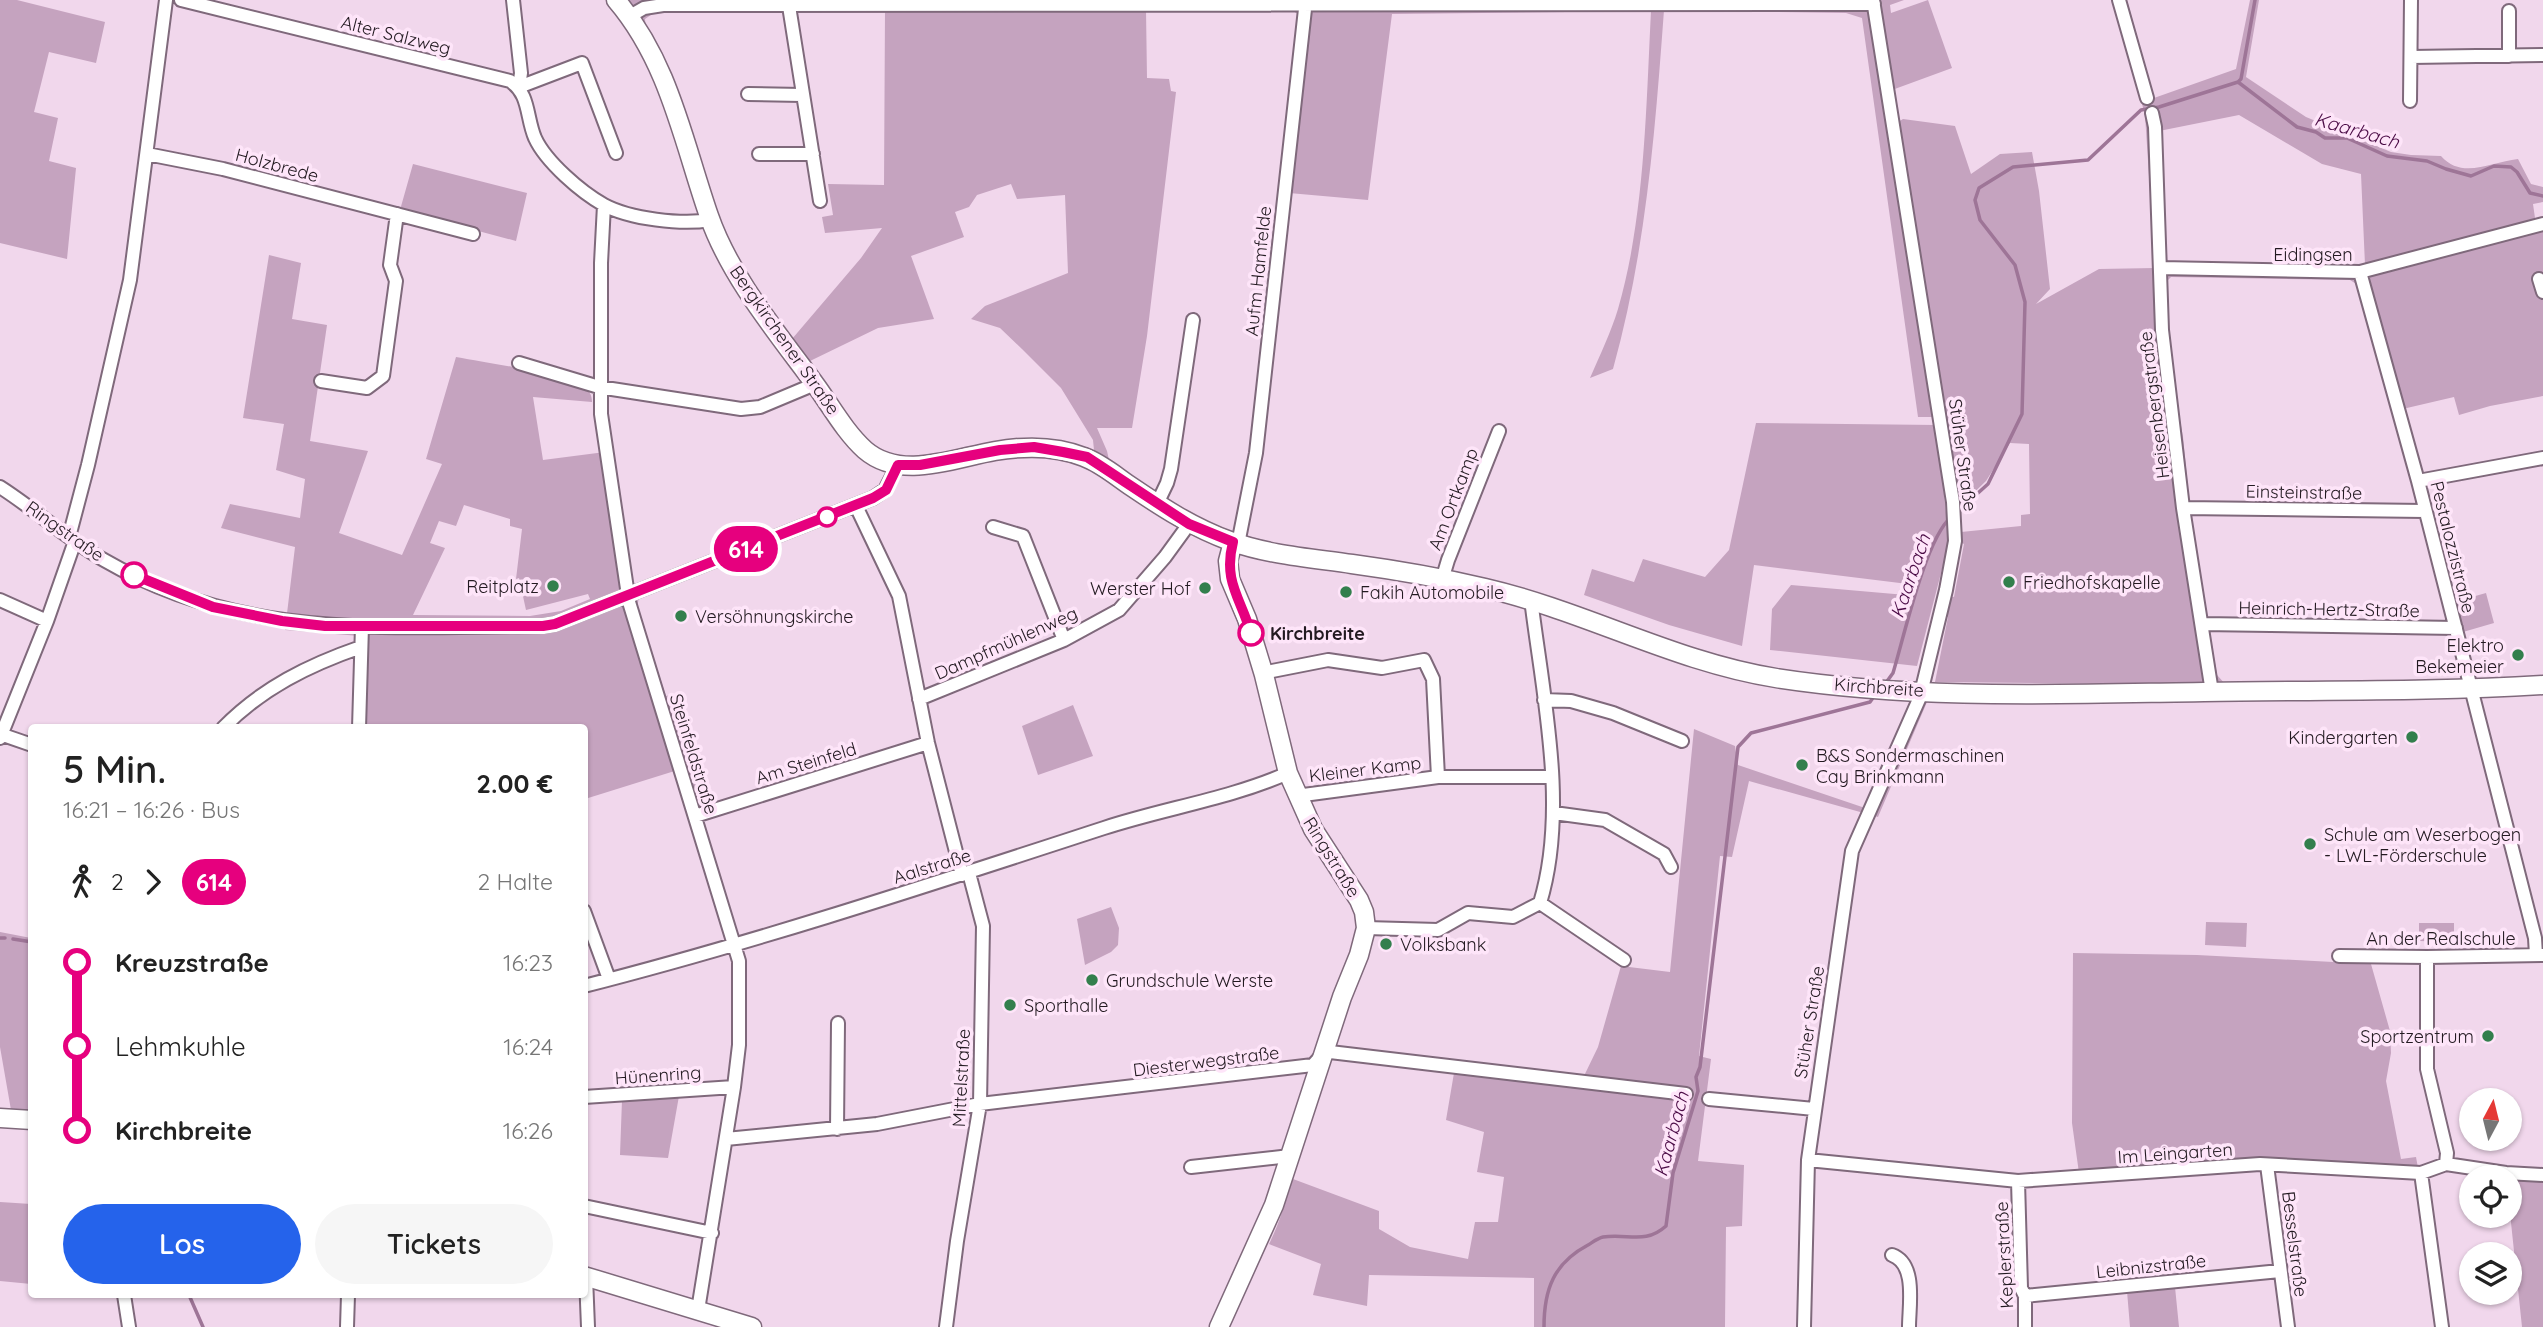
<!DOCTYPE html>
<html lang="de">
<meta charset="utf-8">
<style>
:root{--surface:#fff;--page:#f6f6f6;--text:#222;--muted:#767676;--accent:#2563eb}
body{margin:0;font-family:Quicksand,sans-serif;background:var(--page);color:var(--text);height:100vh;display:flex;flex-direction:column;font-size:26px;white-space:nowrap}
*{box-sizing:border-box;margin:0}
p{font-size:23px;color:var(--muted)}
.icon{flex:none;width:38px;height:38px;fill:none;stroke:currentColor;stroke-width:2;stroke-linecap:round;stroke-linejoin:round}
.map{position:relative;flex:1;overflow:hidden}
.panel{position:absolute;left:28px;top:724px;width:560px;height:574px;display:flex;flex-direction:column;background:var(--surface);border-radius:7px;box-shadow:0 2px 5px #0004}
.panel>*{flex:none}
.badge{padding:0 14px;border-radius:23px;font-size:24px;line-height:46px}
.needle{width:46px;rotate:7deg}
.fabs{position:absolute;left:2459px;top:1088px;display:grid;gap:14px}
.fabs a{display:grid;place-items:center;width:63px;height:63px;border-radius:50%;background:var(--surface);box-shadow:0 2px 5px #0004;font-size:35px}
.map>.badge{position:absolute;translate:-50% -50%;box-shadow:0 0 0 4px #fff}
.legs{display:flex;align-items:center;gap:10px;height:77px;padding:0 35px;font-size:23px}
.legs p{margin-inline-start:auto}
.summary{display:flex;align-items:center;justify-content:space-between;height:119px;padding:0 35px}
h1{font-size:38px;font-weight:600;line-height:52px}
.primary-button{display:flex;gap:14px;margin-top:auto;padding:14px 35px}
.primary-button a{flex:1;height:80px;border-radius:42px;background:var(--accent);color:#fff;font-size:28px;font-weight:600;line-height:80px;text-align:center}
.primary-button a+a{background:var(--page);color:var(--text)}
ul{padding:0 35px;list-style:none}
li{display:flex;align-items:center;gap:24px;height:84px;font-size:26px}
li i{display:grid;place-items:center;width:10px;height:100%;margin:0 9px;background:currentColor}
li i::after{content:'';width:18px;height:18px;margin:-9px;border:5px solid;border-radius:50%;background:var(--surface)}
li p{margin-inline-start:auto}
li:first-child i{background:linear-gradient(#0000 50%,currentColor 0)}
li:last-child i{background:linear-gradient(currentColor 50%,#0000 0)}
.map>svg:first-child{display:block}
.green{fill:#c5a3bf;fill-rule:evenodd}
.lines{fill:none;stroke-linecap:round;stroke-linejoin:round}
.stream{stroke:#9e7597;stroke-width:3.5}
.street-casing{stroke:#7f697b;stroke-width:16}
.secondary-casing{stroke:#7f697b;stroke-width:21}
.street{stroke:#fff;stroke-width:12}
.secondary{stroke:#fff;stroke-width:18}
.line-1-casing{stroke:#fff;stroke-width:16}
.line-1{stroke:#e6007e;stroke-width:10}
.stop-1-dot{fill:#fff;stroke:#e6007e;stroke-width:3.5}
.poi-dot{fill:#337f4d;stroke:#fee5f9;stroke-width:2.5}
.labels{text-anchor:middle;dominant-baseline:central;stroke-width:7;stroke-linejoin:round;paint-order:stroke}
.street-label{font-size:18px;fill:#231a21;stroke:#fee5f9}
.poi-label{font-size:18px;fill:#231a21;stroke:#fee5f9;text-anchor:start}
.stop-label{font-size:18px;font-weight:bold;fill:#231a21;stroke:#fee5f9;text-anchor:start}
.water-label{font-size:19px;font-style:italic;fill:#4a0a45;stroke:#fee5f9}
</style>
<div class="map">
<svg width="2543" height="1327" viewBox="0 0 2543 1327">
<rect width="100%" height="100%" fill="#f1d7ec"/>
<path class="green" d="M0 0H17L105 22 96 63 49 52 34 112 58 118 49 161 76 168 67 259 0 243Z
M606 0H1904L1890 5 1891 13 1928 0 1952 68 1892 90 1898 122 1903 119 1955 126 1971 174 2000 154 2032 152 2039 191 2050 289 2036 304 2099 269 2155 268 2145 115 2114 0H2127L2154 98 2236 69 2250 0H2259L2246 77 2306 117 2391 152 2411 155 2441 156C2462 180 2491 162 2518 159L2531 184 2543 187V202L2533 204 2535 218 2543 230V396L2490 406 2459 415 2454 397 2394 411 2361 287 2350 280 2171 277 2165 283 2170 364 2183 437 2191 519 2217 675 2226 685 1935 682 1948 617 1944 615 1949 596 1954 597 1964 544 1962 543 1961 532 2021 526V515L2030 514 2029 444 2010 443 1986 481 1958 508 1947 417H1918L1862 18 1846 13 1664 10C1655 133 1646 250 1613 369L1590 378C1600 355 1611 332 1618 309 1645 216 1646 108 1651 11L1392 14 1368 200 1289 193 1309 14 1296 13 1290 9 1146 10 1147 78 1169 79 1171 91 1176 92 1147 336 1132 428H1097L1107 451 1109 460 1094 450 1093 440 1061 388 1022 349 1000 328 971 319 985 306 1068 273 1065 195 1017 199 1011 184 977 195 969 207 955 212 964 237 911 256 934 319 878 328 810 361 792 339 861 258 882 228 825 233 822 217 833 215 828 184 884 185 885 11 658 10 645 19 646 29 622 22ZM2239 115 2322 164 2361 174 2365 265 2359 266 2171 263 2164 257 2159 131Z
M413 164 527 193 516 241 400 210Z
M269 255 301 263 292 319 327 325 310 441 368 451 339 533 402 555 442 464 426 459 456 357C492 364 550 371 581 385 589 389 592 395 592 402L533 397 543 460 605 452 625 584 639 597 637 608 666 696 674 694 708 800 696 814 681 769 585 799 584 728H357L360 636 285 630 295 547 221 528 230 504 300 518 305 479 276 470 284 424 243 418ZM464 505 510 519V526L522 529 516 579 519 578 526 610 588 594 590 599 561 611 530 616 413 615 445 548 430 543 439 521 456 526Z
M1756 423 1937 425 1949 542 1917 666 1770 650 1772 609 1791 585 1906 595 1908 584 1754 565 1742 646 1669 625 1584 595 1592 569 1634 582 1643 559 1705 577 1729 550Z
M2486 593 2494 623 2463 632 2454 602Z
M1915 700 1927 702 1878 817 1749 781 1732 857 1720 856 1699 1056 1711 1059 1698 1161 1744 1165 1742 1226 1726 1227 1725 1327H1534V1278L1369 1275 1367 1306 1313 1295 1321 1264 1269 1244C1280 1223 1285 1201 1293 1179L1379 1211V1229L1410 1247 1468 1259 1475 1222H1498L1504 1177 1477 1172 1484 1132 1446 1120 1454 1073 1583 1078 1598 1047 1621 966 1670 972 1694 729 1735 746 1738 765 1868 809Z
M1073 705 1093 756 1038 775 1022 726Z
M1111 907 1119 928 1118 945 1111 952 1085 965 1077 919Z
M2206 922 2247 923 2246 947 2205 945Z
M2419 923H2454V942L2419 941Z
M0 932 31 938V1111L11 1110 0 1047Z
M2073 953 2197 955 2371 964 2390 1031 2391 1053 2386 1081 2401 1159 2416 1157 2418 1168 2263 1161 2079 1173 2072 1123Z
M679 1096 668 1158 620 1155 622 1100Z
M2543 1177V1327H2522L2510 1213V1178Z
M0 1202 31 1204V1284L0 1281Z
M2175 1287 2179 1327H2130L2127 1291Z"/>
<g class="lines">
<path class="stream" d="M2238 82 2241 79 2255 0
M1957 512 1988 484 2022 414 2025 302 2015 265 1980 220 1975 200 1979 188 2013 167 2088 160 2141 110 2159 107 2238 82 2297 127 2316 132 2325 138H2347L2387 156 2427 161 2446 169 2471 176 2494 166 2511 167 2517 172 2530 193 2543 196
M1885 684 1893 673C1904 637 1925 540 1951 517
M0 938H5
M13 939 32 942
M189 1295 203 1327
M1544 1327C1544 1289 1554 1263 1588 1245 1593 1242 1598 1238 1603 1237 1628 1233 1645 1245 1666 1226L1673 1173 1698 1091 1696 1077 1700 1067 1738 747 1751 733 1870 702 1875 695"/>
<g class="street-casing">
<path id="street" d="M181 0 510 81C530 94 526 117 535 138 546 162 581 192 604 205 630 219 682 225 710 220
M513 0 521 73 519 87 582 63 616 153
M2119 0 2147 98
M789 6 820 201
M2509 11V56
M630 16 644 8 663 5 1874 4
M2411 57 2543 55
M748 94 802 95
M2410 101 2411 0
M2152 113 2155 127 2162 330 2183 508 2212 692
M147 154 223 169 473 234
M759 154H813
M604 205 601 263V414L629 602 739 961V1045L734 1087 698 1310
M2161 268 2360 272 2543 224
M2360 272 2418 481 2535 938 2536 955
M2539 279 2543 292
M519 363 599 387 741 409 760 407 815 384
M321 381 367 388 383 376 396 281 390 265 397 214
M2418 481 2543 458
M0 487C36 510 67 539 104 560 245 642 388 626 543 626L555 624 873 498 885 490 898 465
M1157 504 1167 483 1171 469 1193 320
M856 506 899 596 928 743 962 875
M2183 508 2425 511
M993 527 1023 536 1064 640
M69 537 88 465 130 280 166 0
M1238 544 1256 453 1306 0
M1442 580 1448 560 1499 431
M0 600 47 621
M2202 624 2456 628
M1264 675 1272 671 1328 660 1382 668 1424 660 1433 679 1438 777
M919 699 1064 640 1119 610 1165 557 1189 524
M1544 700 1571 701 1613 713 1682 741
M223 728C262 688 309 665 361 647
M359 728 362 626
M0 734 32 745
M0 738 47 621 75 541
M1296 796 1438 777H1551
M1554 813 1605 820 1664 854 1671 867
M695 816 928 743
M1540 903 1624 960
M584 911 609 979
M1366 928 1438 930 1468 913 1513 917 1540 903C1568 811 1544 701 1532 607L1533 601
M2339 956 2427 957 2543 955
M2427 957V1069L2447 1153 2446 1164
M584 986C760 941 932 884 1104 828 1165 808 1229 799 1288 773
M584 1097 734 1087
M1709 1099 1814 1109
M837 1129 838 1023
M726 1139 877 1124 980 1104 1313 1065 1323 1054 1330 1052 1686 1094
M1808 1160 2018 1181 2260 1164 2421 1173 2446 1164 2506 1173 2543 1175
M2267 1165 2288 1327
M1191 1167 1290 1156
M2421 1173 2442 1327
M2018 1181 2021 1288 2025 1296V1327
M584 1206 712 1233
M1892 1255C1917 1264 1909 1305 1909 1327
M586 1277 588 1327
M124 1295 129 1327
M2025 1296 2280 1271
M347 1327 348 1295
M946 1327 957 1241 980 1104 983 926 969 873
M1804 1327 1808 1160 1852 851 1920 697 1946 590 1955 541 1953 502 1873 0"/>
</g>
<g class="secondary-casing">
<path id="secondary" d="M616 0C669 62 683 141 709 216 730 277 779 335 817 387 832 408 846 433 865 450 901 481 954 458 995 451 1024 446 1057 446 1084 457 1101 463 1117 477 1132 487 1163 508 1194 528 1230 541 1269 555 1311 558 1352 564 1396 570 1442 578 1485 588 1585 611 1675 662 1776 678 1918 700 2062 694 2204 692 2317 690 2430 692 2543 685
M0 1118 32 1120
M584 1276 752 1327
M1219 1327 1274 1205 1342 997 1359 955 1366 928 1364 912 1359 900 1313 829 1288 773 1264 675 1247 619 1230 579 1228 561 1233 542"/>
</g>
<use href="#street" class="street"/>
<use href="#secondary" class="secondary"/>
</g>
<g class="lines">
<g class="line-1-casing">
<path id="line-1" d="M134 575 213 607 282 621 325 626H543L555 624 873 498 886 490 898 465H920L1000 450 1034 447 1063 452 1087 457 1189 524 1233 542C1223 581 1240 597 1251 633"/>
</g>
<use href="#line-1" class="line-1"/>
</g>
<g class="stop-1-dot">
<circle cx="827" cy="517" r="9"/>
<circle cx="134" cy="575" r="12"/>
<circle cx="1251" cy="633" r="12"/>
</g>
<g class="poi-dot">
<circle cx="2009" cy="582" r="7"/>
<circle cx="553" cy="586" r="7"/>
<circle cx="1205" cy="588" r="7"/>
<circle cx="1346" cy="592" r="7"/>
<circle cx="681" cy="616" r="7"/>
<circle cx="2518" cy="655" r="7"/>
<circle cx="2412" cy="737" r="7"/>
<circle cx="1802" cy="765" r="7"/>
<circle cx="2310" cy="844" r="7"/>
<circle cx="1386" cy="944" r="7"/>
<circle cx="1092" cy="980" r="7"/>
<circle cx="1010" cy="1005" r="7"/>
<circle cx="2488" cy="1036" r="7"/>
</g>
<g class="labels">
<g class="street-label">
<text transform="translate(396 35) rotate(14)">Alter Salzweg</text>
<text transform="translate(277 165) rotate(15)">Holzbrede</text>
<text x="2313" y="254">Eidingsen</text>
<text transform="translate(1258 271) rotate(-84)">Aufm Hamfelde</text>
<text transform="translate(785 340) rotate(55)">Bergkirchener Straße</text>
<text transform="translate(2154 405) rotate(-97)">Heisenbergstraße</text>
<text transform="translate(1963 455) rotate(82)">Stüher Straße</text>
<text transform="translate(2304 492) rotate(1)">Einsteinstraße</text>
<text transform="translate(1453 499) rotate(-69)">Am Ortkamp</text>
<text transform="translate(65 531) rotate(35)">Ringstraße</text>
<text transform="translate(2453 547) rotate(76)">Pestalozzistraße</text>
<text transform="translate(2329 609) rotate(1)">Heinrich-Hertz-Straße</text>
<text transform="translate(1006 643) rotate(-24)">Dampfmühlenweg</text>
<text transform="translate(1879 687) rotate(4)">Kirchbreite</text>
<text transform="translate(694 754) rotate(73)">Steinfeldstraße</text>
<text transform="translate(806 763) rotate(-17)">Am Steinfeld</text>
<text transform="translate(1365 769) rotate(-7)">Kleiner Kamp</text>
<text transform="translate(1332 857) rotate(58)">Ringstraße</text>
<text transform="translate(932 866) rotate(-17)">Aalstraße</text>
<text x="2441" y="938">An der Realschule</text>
<text transform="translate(1809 1022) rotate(-81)">Stüher Straße</text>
<text transform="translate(1206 1061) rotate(-7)">Diesterwegstraße</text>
<text transform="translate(658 1075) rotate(-4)">Hünenring</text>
<text transform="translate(961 1078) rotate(-87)">Mittelstraße</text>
<text transform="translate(2175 1153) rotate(-4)">Im Leingarten</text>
<text transform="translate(2295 1244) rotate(83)">Besselstraße</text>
<text transform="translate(2004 1255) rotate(-93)">Keplerstraße</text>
<text transform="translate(2151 1266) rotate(-6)">Leibnizstraße</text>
</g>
<g class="poi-label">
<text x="2023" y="582">Friedhofskapelle</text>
<text x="539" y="586" text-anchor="end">Reitplatz</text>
<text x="1191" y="588" text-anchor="end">Werster Hof</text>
<text x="1360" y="592">Fakih Automobile</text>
<text x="695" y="616">Versöhnungskirche</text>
<text x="2504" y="645" text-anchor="end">Elektro<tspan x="2504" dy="21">Bekemeier</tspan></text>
<text x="2398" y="737" text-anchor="end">Kindergarten</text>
<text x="1816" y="755">B&amp;S Sondermaschinen<tspan x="1816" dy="21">Cay Brinkmann</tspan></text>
<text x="2324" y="834">Schule am Weserbogen<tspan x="2324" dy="21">- LWL-Förderschule</tspan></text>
<text x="1400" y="944">Volksbank</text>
<text x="1106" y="980">Grundschule Werste</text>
<text x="1024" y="1005">Sporthalle</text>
<text x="2474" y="1036" text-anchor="end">Sportzentrum</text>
</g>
<g class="stop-label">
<text x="1270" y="633">Kirchbreite</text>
</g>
<g class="water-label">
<text transform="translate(2357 130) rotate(16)">Kaarbach</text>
<text transform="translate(1910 576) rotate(-71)">Kaarbach</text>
<text transform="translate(1671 1134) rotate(-75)">Kaarbach</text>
</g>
</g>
</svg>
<div class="fabs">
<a><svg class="needle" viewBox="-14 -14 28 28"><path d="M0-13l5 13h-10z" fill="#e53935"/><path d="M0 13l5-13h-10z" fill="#767676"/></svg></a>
<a><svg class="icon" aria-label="locate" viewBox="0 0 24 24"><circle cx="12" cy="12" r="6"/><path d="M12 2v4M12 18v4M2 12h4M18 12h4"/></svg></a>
<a><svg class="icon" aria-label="layers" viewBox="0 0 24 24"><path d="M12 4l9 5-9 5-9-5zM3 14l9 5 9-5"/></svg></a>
</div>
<b class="badge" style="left:746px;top:549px;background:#e6007e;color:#fff">614</b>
<section class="panel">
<div class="summary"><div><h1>5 Min.</h1><p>16:21 – 16:26 · Bus</p></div><b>2.00 €</b></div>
<div class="legs"><svg class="icon" aria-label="walk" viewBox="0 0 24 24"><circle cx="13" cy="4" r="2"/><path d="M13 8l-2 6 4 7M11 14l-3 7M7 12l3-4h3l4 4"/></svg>2<svg class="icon" aria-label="forward" viewBox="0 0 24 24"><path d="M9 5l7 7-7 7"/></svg><b class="badge" style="background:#e6007e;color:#fff">614</b><p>2 Halte</p></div>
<ul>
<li><i style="color:#e6007e"></i><b>Kreuzstraße</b><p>16:23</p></li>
<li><i style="color:#e6007e"></i><span>Lehmkuhle</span><p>16:24</p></li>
<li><i style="color:#e6007e"></i><b>Kirchbreite</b><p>16:26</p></li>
</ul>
<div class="primary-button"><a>Los</a><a>Tickets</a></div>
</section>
</div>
